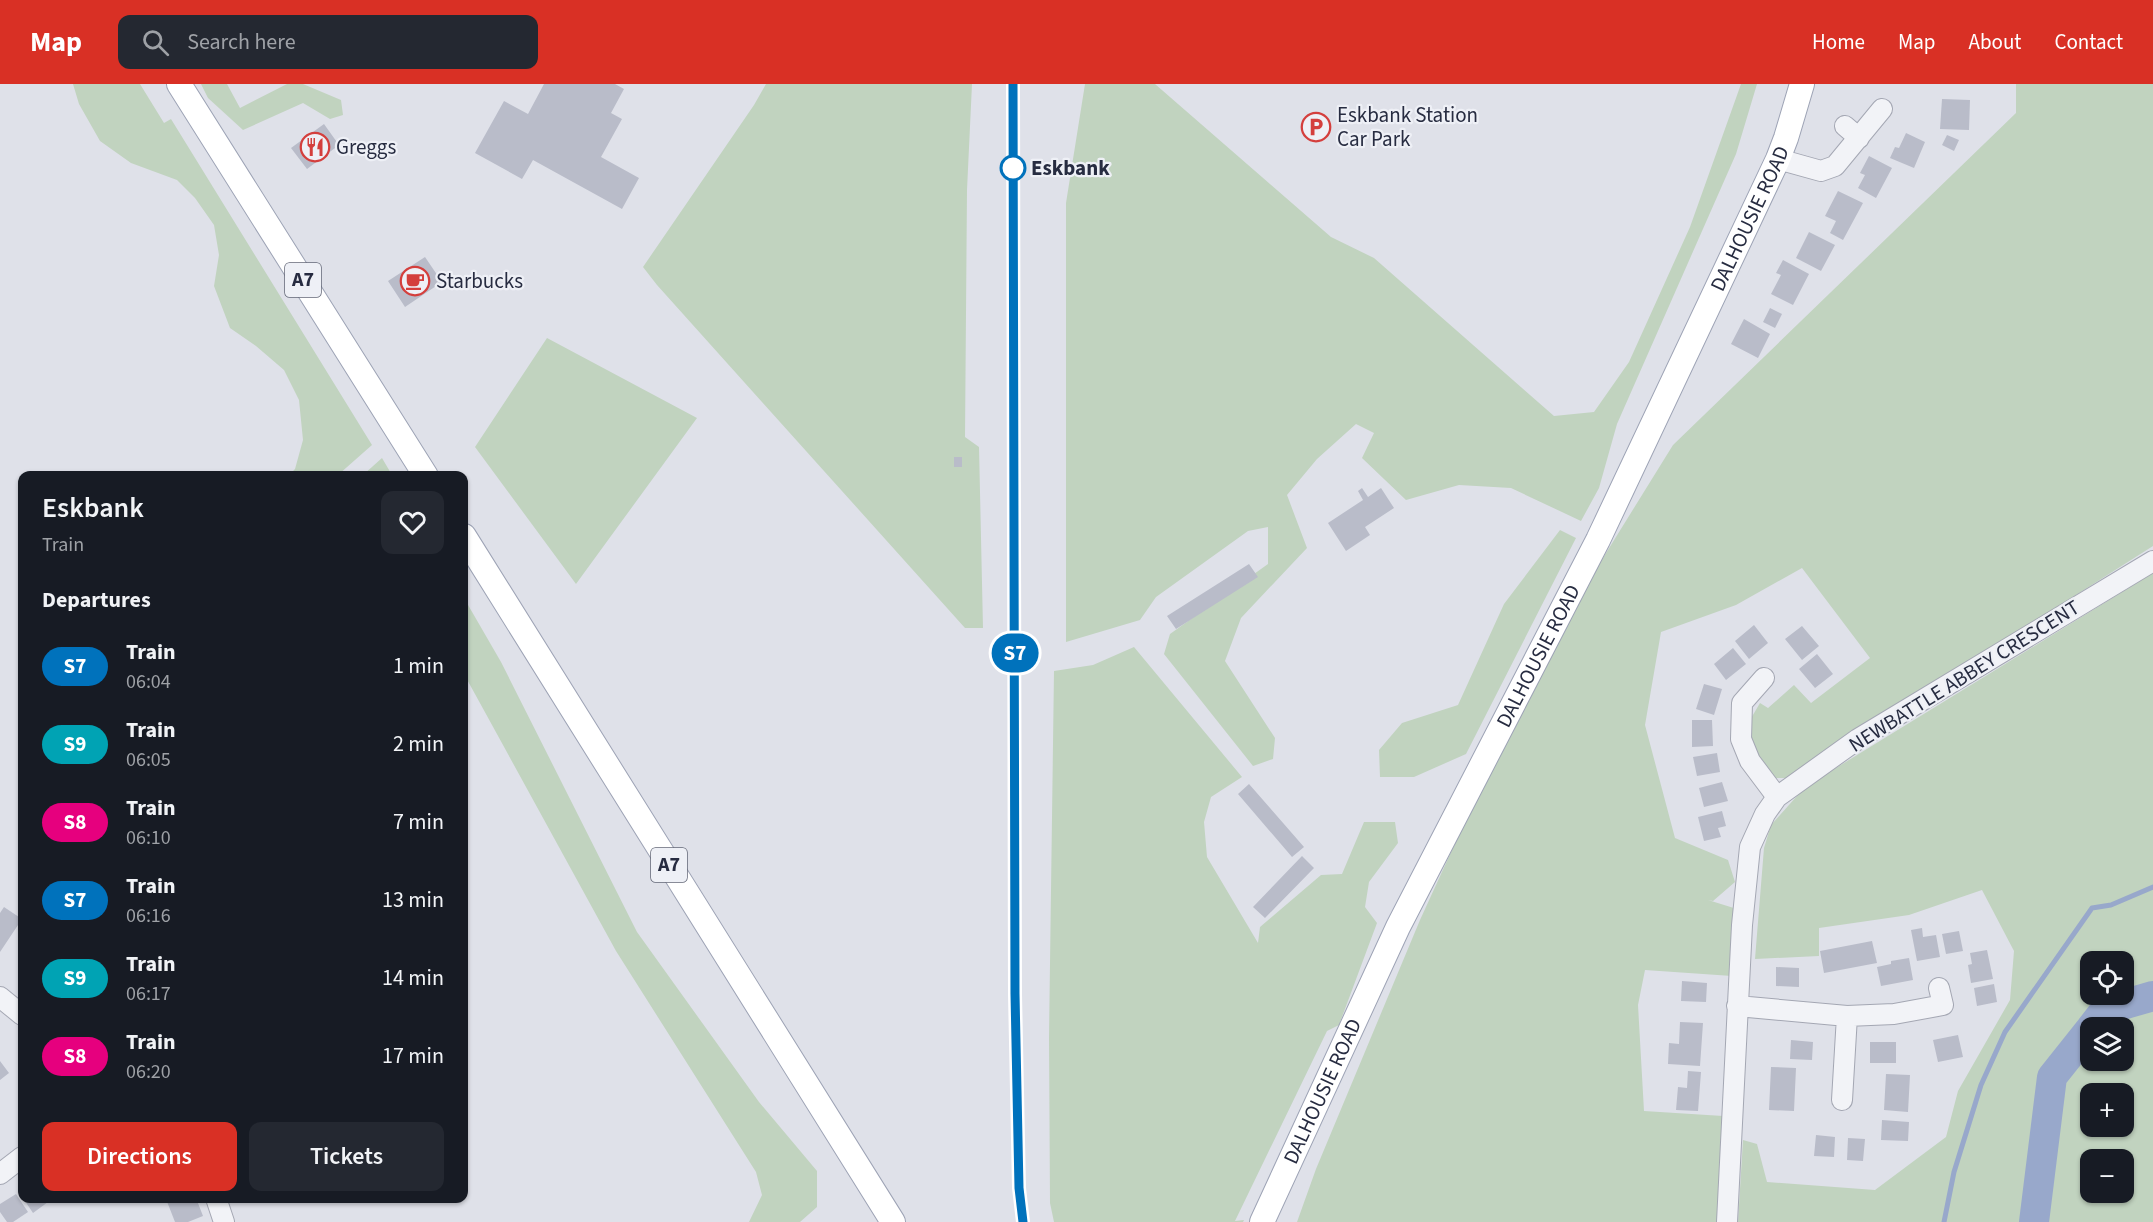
<!DOCTYPE html>
<meta charset="utf-8">
<style>
:root{--surface:#171b24;--page:#242831;--text:#f1f3f6;--muted:#9ea1a6;--accent:#d93025}
body{margin:0;font-family:"Source Sans 3",sans-serif;background:var(--page);color:var(--text);height:100vh;display:flex;flex-direction:column;font-size:22px;white-space:nowrap}
*{box-sizing:border-box;margin:0}
p{font-size:20px;color:var(--muted)}
.icon{flex:none;width:33px;height:33px;fill:none;stroke:currentColor;stroke-width:2;stroke-linecap:round;stroke-linejoin:round}
.map{position:relative;flex:1;overflow:hidden}
.drawer{position:absolute;left:18px;top:387px;width:450px;height:732px;display:flex;flex-direction:column;background:var(--surface);border-radius:12px;box-shadow:0 2px 4px #0004}
.drawer>*{flex:none}
.badge{padding:0 12px;border-radius:20px;font-size:21px;line-height:39px}
.fabs{position:absolute;left:2080px;top:867px;display:grid;gap:12px}
.fabs a{display:grid;place-items:center;width:54px;height:54px;border-radius:12px;background:var(--surface);box-shadow:0 2px 4px #0004;font-size:30px}
.map>.badge{position:absolute;translate:-50% -50%;box-shadow:0 0 0 3px #fff}
h2{padding:0 24px;font-size:22px;line-height:54px}
.round{display:grid;place-items:center;flex:none;width:63px;height:63px;border-radius:12px;background:var(--page)}
.summary{display:flex;align-items:center;justify-content:space-between;height:102px;padding:0 24px}
h1{font-size:28px;font-weight:600;line-height:45px}
.cta{display:flex;gap:12px;margin-top:auto;padding:12px 24px}
.cta a{flex:1;height:69px;border-radius:12px;background:var(--accent);color:#fff;font-size:24px;font-weight:600;line-height:69px;text-align:center}
.cta a+a{background:var(--page);color:var(--text)}
ul{padding:0;list-style:none}
li{display:flex;align-items:center;gap:18px;height:78px;padding:0 24px}
li div{flex:1}
li b{display:block;font-size:22px}
li em{font-style:normal}
li .badge{min-width:66px;font-weight:700;text-align:center}
header{display:flex;align-items:center;gap:36px;box-sizing:border-box;height:84px;padding:0 30px;background:var(--accent);color:#fff}
header strong{font-size:28px}
nav{display:flex;gap:33px;margin-inline-start:auto;font-size:21px}
.search{width:420px;height:54px;background:var(--page);display:flex;align-items:center;gap:15px;box-sizing:border-box;padding:0 21px;border-radius:12px;color:var(--muted);font-size:22px}
.map>svg:first-child{display:block}
.green{fill:#c1d3bf;fill-rule:evenodd}
.lines{fill:none;stroke-linecap:round;stroke-linejoin:round}
.stream{stroke:#98a8cb;stroke-width:5}
.river{stroke:#98a8cb;stroke-width:30}
.building{fill:#b9bcc9}
.minor-casing{stroke:#a4a7b3;stroke-width:22}
.major-casing{stroke:#9da3b5;stroke-width:26}
.minor{stroke:#f2f3f7;stroke-width:20}
.major{stroke:#fff;stroke-width:24}
.rail{stroke:#777d93;stroke-width:4.5;stroke-dasharray:3 6;stroke-linecap:butt}
.line-casing{stroke:#fff;stroke-width:14}
.line{stroke:#0072bc;stroke-width:9}
.stop-dot{fill:#fff;stroke:#0072bc;stroke-width:3}
.labels{text-anchor:middle;dominant-baseline:central;stroke-width:4.5;stroke-linejoin:round;paint-order:stroke}
.shield{fill:#eef0f6;stroke:#636777;stroke-width:1.5}
.shield-label{font-size:20px;font-weight:bold;fill:#272c41}
.poi-label{font-size:21px;fill:#272c41;stroke:#eef0f6;text-anchor:start}
.stop-label{font-size:21px;font-weight:bold;fill:#272c41;stroke:#eef0f6;text-anchor:start}
.street-label{font-size:21px;fill:#272c41;stroke:#eef0f6}
</style>
<header>
<strong>Map</strong>
<div class="search"><svg class="icon" aria-label="search" viewBox="0 0 24 24"><circle cx="10" cy="10" r="6"/><path d="M15 15l6 6"/></svg>Search here</div>
<nav><a>Home</a><a>Map</a><a>About</a><a>Contact</a></nav>
</header>
<div class="map">
<svg width="2153" height="1138" viewBox="0 0 2153 1138">
<rect width="100%" height="100%" fill="#dfe1e9"/>
<path class="green" d="M73 0H140L164 39 171 35 372 361 338 391H289L295 385 303 356 299 316 284 286 256 262 230 244 214 202 219 171 214 141 195 114 177 96 131 79 100 57 79 20Z
M201 0H227L240 24 287 0H303L341 16 343 31 330 35 303 19 243 46 208 14Z
M766 0H972L967 106 965 353 979 363 983 544H965L657 201 643 183 754 21Z
M1085 0H1155L1331 153 1374 174 1554 332 1594 328 1629 278 1690 143 1741 0H1757L1736 70 1617 340 1599 404 1581 437 1511 404 1459 401 1406 416 1362 374 1374 349 1356 340 1317 375 1287 411 1307 464 1241 534 1225 577 1275 654 1273 675 1253 682 1164 570 1170 550 1268 480V443L1248 447 1156 513 1140 536 1066 558V119Z
M2016 0H2153V462L1788 694H1776L1763 687 1749 658 1750 636 1760 619 1768 624 1794 601 1811 619 1870 574 1802 484 1736 521 1661 548 1645 641 1675 754 1728 776 1735 798 1713 817 1708 816 1737 825 1732 892 1645 886 1638 921 1644 1027 1723 1032 1718 1138H1297L1316 1085 1420 836 1536 582 1673 361 2016 29Z
M547 254 697 334 576 500 475 363Z
M382 374 392 391H363Z
M1560 446 1576 454 1466 670 1414 693H1380L1379 666 1402 639 1458 621 1504 520Z
M2153 489V1138H1738L1743 1056 1757 1060 1767 1098 1875 1106 1946 1053 1958 1007 2010 916 2014 867 1982 806 1909 831 1819 844V872L1755 875 1764 764 1771 741 1805 703ZM2091 878H2124V910H2091ZM2091 944H2124V976H2091ZM2091 1010H2124V1042H2091ZM2091 1076H2124V1108H2091Z
M464 514 501 578 637 848 759 1018 817 1087V1123L800 1138H749L762 1111 756 1088 616 867 464 590Z
M1134 563 1242 693 1211 713 1204 738 1207 773 1258 859 1260 843 1321 791 1342 790 1364 738H1395L1398 759 1369 798 1365 823 1377 839 1339 941 1327 947 1235 1137 1244 1136 1243 1138H1054L1050 1119 1049 954 1054 587 1093 581Z"/>
<g class="lines">
<path class="stream" d="M1944 1138 1954 1088 1981 1001 2005 948 2092 824 2111 821 2153 803"/>
<path class="river" d="M2091 944 2105 926 2153 912
M2034 1138 2052 993 2091 944"/>
</g>
<path class="building" d="M544 0H615L624 5 611 29 622 35 601 73 639 94 622 125 533 76 522 95 475 69 504 17 528 30Z
M1942 15 1970 16 1969 46 1940 45Z
M324 40 339 61 307 85 291 64Z
M1906 49 1925 58 1914 84 1890 74 1895 63 1899 64Z
M1947 51 1959 56 1954 67 1942 61Z
M1869 72 1892 84 1876 114 1858 104 1865 91 1860 89Z
M1838 107 1863 119 1843 156 1830 149 1836 137 1825 132Z
M1809 148 1835 161 1821 187 1796 174Z
M425 173 442 198 405 223 388 197Z
M1783 176 1809 190 1793 221 1771 210 1781 191 1776 189Z
M1770 224 1782 230 1775 244 1763 238Z
M1744 235 1770 250 1758 274 1731 260Z
M954 373H962V383H954Z
M1362 404 1368 413 1381 404 1394 424 1365 443 1370 451 1346 467 1328 439 1363 416 1358 407Z
M1249 480 1258 493 1176 545 1167 532Z
M1754 541 1768 559 1749 575 1735 557Z
M1802 542 1819 562 1802 576 1785 555Z
M1733 564 1746 580 1726 596 1714 580Z
M1817 570 1833 590 1815 604 1799 585Z
M1704 600 1722 605 1714 631 1696 625Z
M1692 636H1712L1713 662 1692 663Z
M1717 669 1720 688 1697 692 1693 673Z
M1722 698 1728 717 1704 723 1699 704Z
M1249 700 1304 763 1292 773 1238 710Z
M1722 727 1726 742 1718 744 1721 753 1704 757 1698 733Z
M1302 772 1314 784 1265 834 1253 823Z
M4 823 22 835 0 868V829Z
M1922 844 1923 853 1936 851 1940 873 1917 877 1911 846Z
M1959 847 1963 867 1946 870 1942 850Z
M1872 857 1877 879 1824 889 1820 867Z
M1987 866 1993 895 1971 899 1968 881 1972 880 1970 869Z
M1909 874 1913 896 1881 902 1877 883 1891 880V877Z
M1776 883 1799 884V903L1776 902Z
M1682 897 1707 899 1706 918 1681 917Z
M1994 900 1997 918 1977 922 1974 904Z
M1680 938 1703 939 1700 982 1668 980 1669 959 1679 960Z
M1958 951 1963 973 1938 978 1933 956Z
M1791 956 1813 958 1812 976 1790 975Z
M1870 958H1896V979H1870Z
M0 977 9 989 0 996Z
M1771 983 1796 984 1794 1027 1769 1026Z
M1688 987 1701 988 1698 1027 1676 1026 1678 1003 1687 1004Z
M1886 990 1910 991 1908 1028 1884 1026Z
M1882 1036 1909 1038 1908 1057 1881 1056Z
M1816 1051 1835 1053 1834 1073 1814 1072Z
M1848 1054 1865 1055 1863 1077 1847 1076Z
M16 1110 28 1128 13 1138H7L0 1128V1120Z
M23 1114H45L48 1118 33 1129Z
M168 1114H196L203 1132 188 1138H175L166 1115Z"/>
<g class="lines">
<g class="minor-casing">
<path id="minor" d="M1845 42 1859 54
M1778 75 1821 87 1835 82 1882 25
M1764 594 1742 619 1741 655 1750 677 1777 713
M0 913 22 931
M1737 922 1847 932 1894 930 1943 921 1939 904
M1842 1016 1847 932
M0 1090 22 1073
M216 1114 224 1138
M1727 1138 1742 841 1750 763 1765 730 1777 713 1858 655 2153 477"/>
</g>
<g class="major-casing">
<g id="major">
<path d="M179 0 426 392"/>
<path d="M464 452 893 1138"/>
<path id="s1" d="M1262 1138 1398 843 1598 456 1778 75 1786 54 1802 0"/>
</g>
</g>
<use href="#minor" class="minor"/>
<use href="#major" class="major"/>
<path class="rail" d="M1013 0 1015 910 1019 1104 1023 1138"/>
</g>
<g class="lines">
<g class="line-casing">
<path id="line" d="M1013 0 1015 910 1019 1104 1023 1138"/>
</g>
<use href="#line" class="line"/>
</g>
<defs>
<g id="parking-ring" transform="scale(1.5)"><circle r="9.5" fill="#eef0f6" stroke="#d43f3d" stroke-width="1.5"/><path d="M-3.5-5.5H1a3.5 3.5 0 0 1 0 7H-1V5.5H-3.5ZM-1-3.4V-.6H.8a1.4 1.4 0 0 0 0-2.8Z" fill="#d43f3d"/></g>
<g id="restaurant-ring" transform="scale(1.5)"><circle r="9.5" fill="#eef0f6" stroke="#d43f3d" stroke-width="1.5"/><path d="M-5-6h1v4h1v-4h1v4h1v-4h1v5L-1.5 .5V6h-2V.5L-5-1ZM5-6V6H3V1.5H1.5Q1.5-4 5-6Z" fill="#d43f3d"/></g>
<g id="cafe-ring" transform="scale(1.5)"><circle r="9.5" fill="#eef0f6" stroke="#d43f3d" stroke-width="1.5"/><path d="M-5.5-4.5H6V0H3Q3 3.5 0 3.5H-2.5Q-5.5 3.5-5.5 0ZM3-3.2v2h1.7v-2ZM-6 4.5H4V6H-6Z" fill="#d43f3d"/></g>
</defs>
<g fill-rule="evenodd">
<use href="#parking-ring" x="1316" y="43"/>
<use href="#restaurant-ring" x="315" y="63"/>
<use href="#cafe-ring" x="415" y="197"/>
</g>
<circle class="stop-dot" cx="1013" cy="84" r="12"/>
<g class="labels">
<g class="shield">
<rect x="285" y="179" width="36" height="34" rx="4.5"/>
<rect x="651" y="764" width="36" height="34" rx="4.5"/>
</g>
<g class="shield-label">
<text x="303" y="196">A7</text>
<text x="669" y="781">A7</text>
</g>
<g class="poi-label">
<text x="1337" y="31">Eskbank Station<tspan x="1337" dy="24">Car Park</tspan></text>
<text x="336" y="63">Greggs</text>
<text x="436" y="197">Starbucks</text>
</g>
<g class="stop-label">
<text x="1031" y="84">Eskbank</text>
</g>
<g class="street-label">
<text stroke="none"><textPath href="#s1" startOffset="1116">DALHOUSIE ROAD</textPath></text>
<text stroke="none"><textPath href="#s1" startOffset="630">DALHOUSIE ROAD</textPath></text>
<text transform="translate(1964 592) rotate(-32)">NEWBATTLE ABBEY CRESCENT</text>
<text stroke="none"><textPath href="#s1" startOffset="144">DALHOUSIE ROAD</textPath></text>
</g>
</g>
</svg>
<div class="fabs">
<a><svg class="icon" aria-label="locate" viewBox="0 0 24 24"><circle cx="12" cy="12" r="6"/><path d="M12 2v4M12 18v4M2 12h4M18 12h4"/></svg></a>
<a><svg class="icon" aria-label="layers" viewBox="0 0 24 24"><path d="M12 4l9 5-9 5-9-5zM3 14l9 5 9-5"/></svg></a>
<a>+</a>
<a>−</a>
</div>
<b class="badge" style="left:1015px;top:569px;background:#0072bc;color:#fff">S7</b>
<section class="drawer">
<div class="summary"><div><h1>Eskbank</h1><p>Train</p></div><a class="round"><svg class="icon" aria-label="heart" viewBox="0 0 24 24"><path d="M12 20l-8-8c-3-5 5-10 8-4 3-6 11-1 8 4z"/></svg></a></div>
<h2>Departures</h2>
<ul>
<li><span class="badge" style="background:#0072bc;color:#fff">S7</span><div><b>Train</b><p>06:04</p></div><em>1 min</em></li>
<li><span class="badge" style="background:#00a3b4;color:#fff">S9</span><div><b>Train</b><p>06:05</p></div><em>2 min</em></li>
<li><span class="badge" style="background:#e6007e;color:#fff">S8</span><div><b>Train</b><p>06:10</p></div><em>7 min</em></li>
<li><span class="badge" style="background:#0072bc;color:#fff">S7</span><div><b>Train</b><p>06:16</p></div><em>13 min</em></li>
<li><span class="badge" style="background:#00a3b4;color:#fff">S9</span><div><b>Train</b><p>06:17</p></div><em>14 min</em></li>
<li><span class="badge" style="background:#e6007e;color:#fff">S8</span><div><b>Train</b><p>06:20</p></div><em>17 min</em></li>
</ul>
<div class="cta"><a>Directions</a><a>Tickets</a></div>
</section>
</div>
